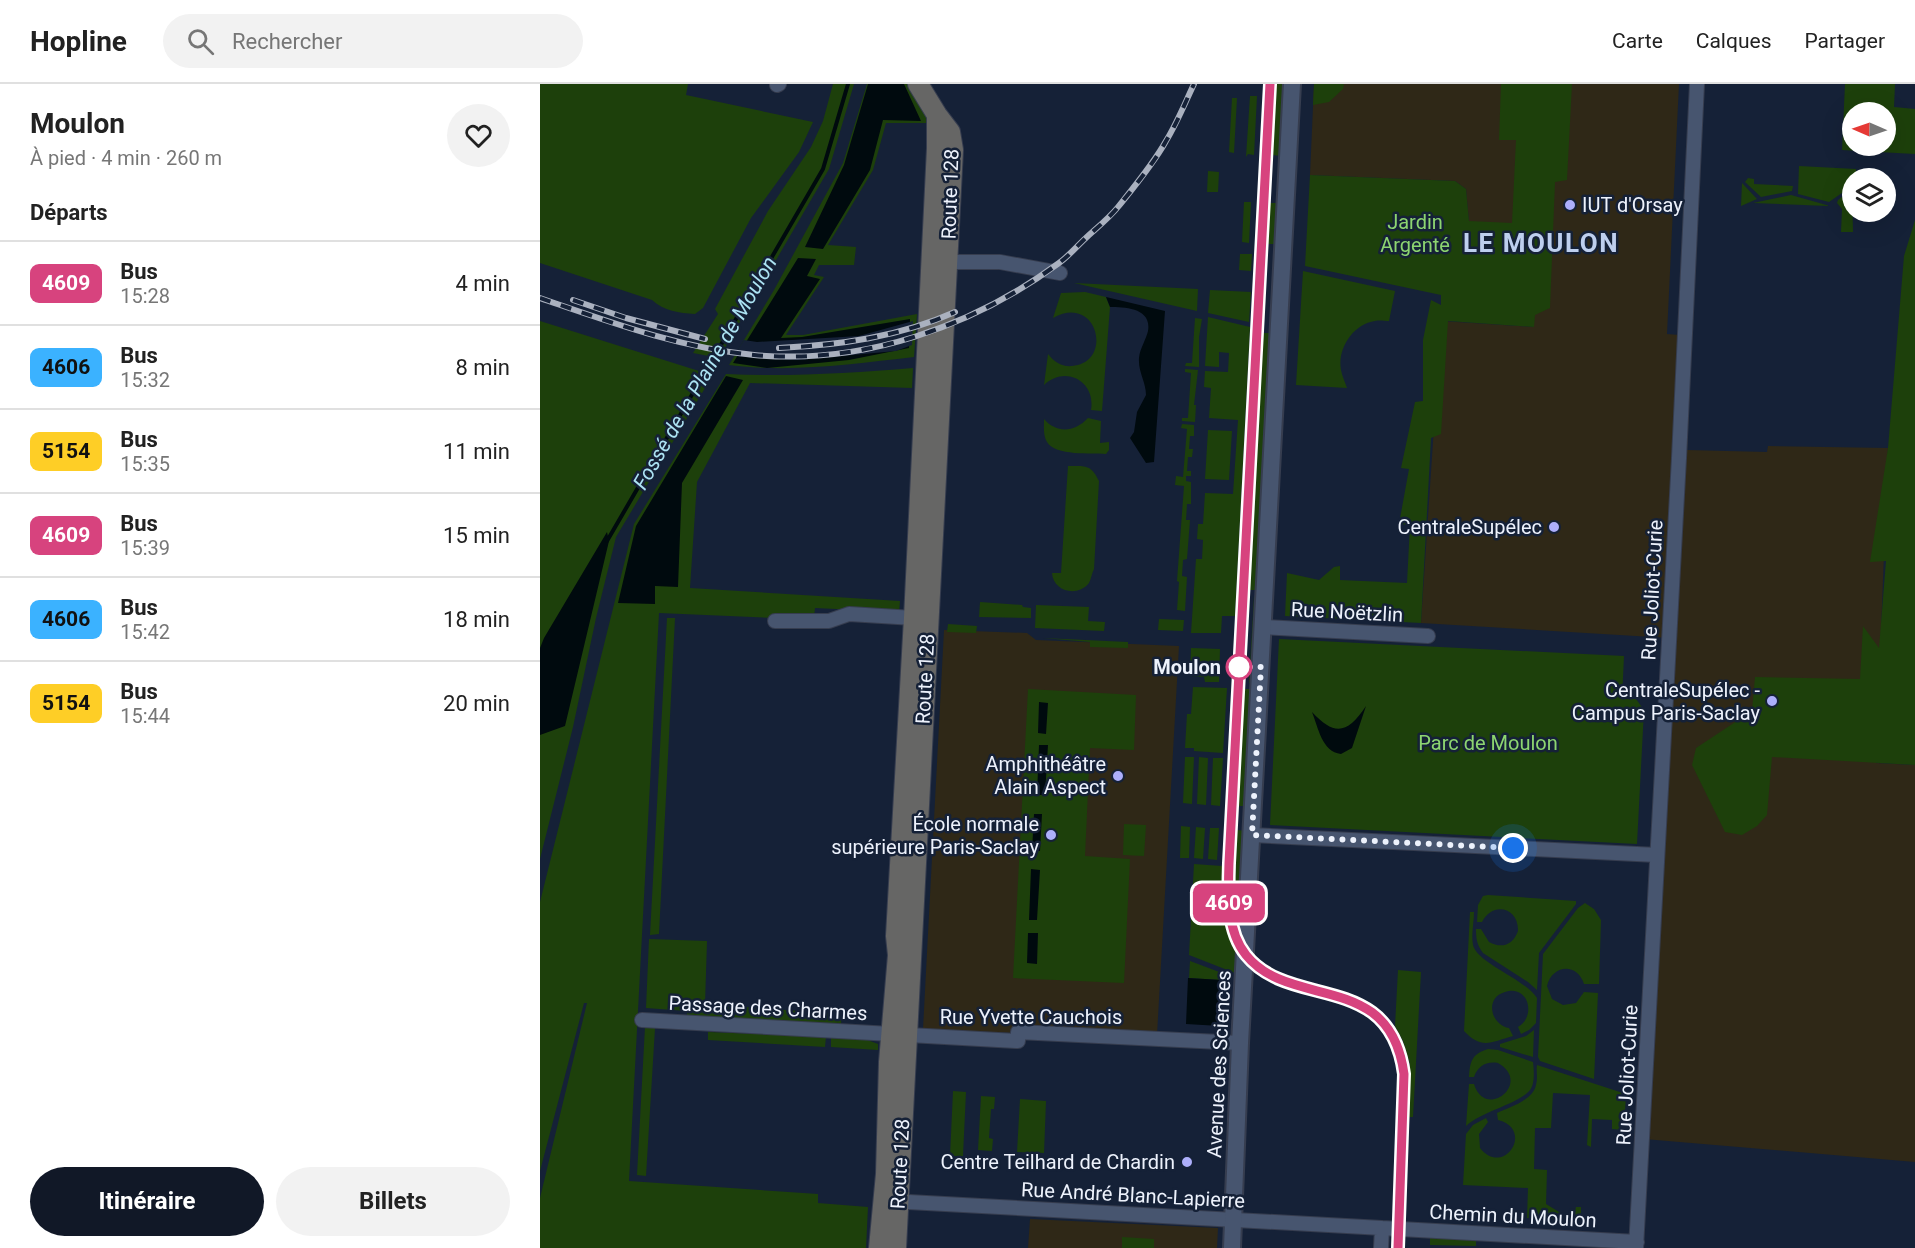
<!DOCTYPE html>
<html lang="fr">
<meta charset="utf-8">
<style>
:root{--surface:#fff;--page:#f2f2f2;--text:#222;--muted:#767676;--line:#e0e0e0;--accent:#111827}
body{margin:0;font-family:Roboto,sans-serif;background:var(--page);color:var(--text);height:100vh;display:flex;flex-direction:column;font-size:22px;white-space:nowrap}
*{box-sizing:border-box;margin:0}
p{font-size:20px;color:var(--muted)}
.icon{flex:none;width:33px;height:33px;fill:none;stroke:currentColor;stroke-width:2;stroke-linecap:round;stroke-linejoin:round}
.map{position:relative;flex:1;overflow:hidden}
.drawer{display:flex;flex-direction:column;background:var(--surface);width:540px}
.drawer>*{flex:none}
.badge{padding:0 12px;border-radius:9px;font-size:21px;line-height:39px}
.needle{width:39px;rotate:272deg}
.buttons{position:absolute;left:1302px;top:18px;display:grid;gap:12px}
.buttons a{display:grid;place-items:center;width:54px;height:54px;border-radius:50%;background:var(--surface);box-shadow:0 6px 24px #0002;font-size:30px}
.you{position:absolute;width:30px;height:30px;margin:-15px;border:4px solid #fff;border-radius:50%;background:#1a73e8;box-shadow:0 0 0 9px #1a73e833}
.map>.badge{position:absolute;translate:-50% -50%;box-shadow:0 0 0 3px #fff}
h2{padding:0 30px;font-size:22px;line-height:54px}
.round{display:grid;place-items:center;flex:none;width:63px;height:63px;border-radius:32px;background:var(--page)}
.summary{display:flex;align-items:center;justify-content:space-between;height:102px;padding:0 30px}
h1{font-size:28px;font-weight:700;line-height:45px}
.action{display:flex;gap:12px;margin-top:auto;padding:12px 30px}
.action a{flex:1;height:69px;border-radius:36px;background:var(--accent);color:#fff;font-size:24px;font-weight:700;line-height:69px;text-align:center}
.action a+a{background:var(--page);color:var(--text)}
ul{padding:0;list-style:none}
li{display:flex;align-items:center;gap:18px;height:84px;padding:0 30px;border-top:2px solid var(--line)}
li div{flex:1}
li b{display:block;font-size:22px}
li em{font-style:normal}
li .badge{min-width:66px;font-weight:700;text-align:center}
header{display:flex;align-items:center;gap:36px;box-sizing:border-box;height:84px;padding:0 30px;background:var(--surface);border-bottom:2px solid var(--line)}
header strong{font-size:28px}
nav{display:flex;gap:33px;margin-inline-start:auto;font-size:21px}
.search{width:420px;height:54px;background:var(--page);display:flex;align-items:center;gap:15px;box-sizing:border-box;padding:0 21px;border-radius:33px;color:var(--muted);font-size:22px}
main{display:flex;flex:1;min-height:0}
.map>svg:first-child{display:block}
.education{fill:#2f2817}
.green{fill:#1d400b;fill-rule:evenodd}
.water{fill:#000a0e}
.pier{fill:#152137}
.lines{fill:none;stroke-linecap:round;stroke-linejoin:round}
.stream{stroke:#000a0e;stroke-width:4}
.minor-casing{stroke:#363d4f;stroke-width:16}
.tertiary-casing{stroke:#363d4f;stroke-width:20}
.secondary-casing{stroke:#363d4f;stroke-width:22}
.minor{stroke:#47556f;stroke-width:14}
.tertiary{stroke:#47556f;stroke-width:16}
.secondary{stroke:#666665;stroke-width:20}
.rail-casing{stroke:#aab1bf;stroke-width:6}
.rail{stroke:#152137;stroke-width:4;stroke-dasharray:11;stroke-linecap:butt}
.line-casing{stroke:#fff;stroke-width:14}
.line{stroke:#d7437e;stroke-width:9}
.walk{stroke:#edf2fc;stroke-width:6;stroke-dasharray:0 10.8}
.poi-dot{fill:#adaffb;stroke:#152137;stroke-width:2}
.stop-dot{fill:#fff;stroke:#d7437e;stroke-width:3}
.labels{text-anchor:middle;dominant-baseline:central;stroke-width:5;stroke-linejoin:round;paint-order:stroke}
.street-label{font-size:20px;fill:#edf2fc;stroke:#152137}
.poi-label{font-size:20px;fill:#edf2fc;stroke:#152137;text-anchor:end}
.park-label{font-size:20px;fill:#8dd571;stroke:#152137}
.stop-label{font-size:20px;font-weight:bold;fill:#edf2fc;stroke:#152137;text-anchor:end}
.water-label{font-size:21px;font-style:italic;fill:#ace3f3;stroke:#152137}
.district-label{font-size:26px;font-weight:bold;letter-spacing:1.5px;fill:#becfee;stroke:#152137}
</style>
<header>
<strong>Hopline</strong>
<div class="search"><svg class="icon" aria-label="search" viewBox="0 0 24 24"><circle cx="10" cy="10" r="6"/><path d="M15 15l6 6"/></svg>Rechercher</div>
<nav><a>Carte</a><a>Calques</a><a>Partager</a></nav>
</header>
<main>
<section class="drawer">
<div class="summary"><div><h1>Moulon</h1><p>À pied · 4 min · 260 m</p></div><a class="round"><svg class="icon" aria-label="heart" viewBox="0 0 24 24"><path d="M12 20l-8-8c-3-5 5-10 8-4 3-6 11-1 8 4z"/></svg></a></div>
<h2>Départs</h2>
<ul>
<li><span class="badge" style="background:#d7437e;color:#fff">4609</span><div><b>Bus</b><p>15:28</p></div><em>4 min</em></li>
<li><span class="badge" style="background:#3bb2ff;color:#111">4606</span><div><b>Bus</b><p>15:32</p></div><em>8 min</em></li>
<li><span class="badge" style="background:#fece26;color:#111">5154</span><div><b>Bus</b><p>15:35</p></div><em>11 min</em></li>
<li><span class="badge" style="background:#d7437e;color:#fff">4609</span><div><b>Bus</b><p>15:39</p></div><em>15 min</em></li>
<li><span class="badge" style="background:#3bb2ff;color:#111">4606</span><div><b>Bus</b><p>15:42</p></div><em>18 min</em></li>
<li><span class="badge" style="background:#fece26;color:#111">5154</span><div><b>Bus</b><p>15:44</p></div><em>20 min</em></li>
</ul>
<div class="action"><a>Itinéraire</a><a>Billets</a></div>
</section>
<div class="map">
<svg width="1375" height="1164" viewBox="0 0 1375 1164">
<rect width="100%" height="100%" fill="#152137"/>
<path class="education" d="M774 0H1139L1127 250 1152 252 1147 366 1227 368 1228 362 1348 364 1336 679 1375 681V1078L1104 1055 1129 554 881 539 901 237 994 243V231L929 138 926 105 915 97 770 91Z
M404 546 487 549 496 556 639 562 617 951 580 950V946L477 940 476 949 383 945Z
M490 1135 678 1144 677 1164H488Z"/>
<path class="green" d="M0 0H148L146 11 273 38 259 68 211 134 163 224 155 230C139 229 124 227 112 216L0 179Z
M293 0H314L289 85 179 274 153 269 178 230 175 225 228 127 271 63 283 37Z
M327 0H372L384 20 389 39H346L333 86 288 161 316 163 314 181H279L274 191 284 193 246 251H263L377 230 374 273C313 280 250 289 189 281L234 206 303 79Z
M736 0H746L742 72 732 71Z
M774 0H804L803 5 789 18 773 21Z
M961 0H1032L1027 96 1015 98 1010 224 995 231 994 243 908 237 901 350 891 354 881 539 745 532 747 489 779 496 794 483 800 482V496L867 499 870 441 859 440 869 385 861 384 875 318 883 317V256L891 216 901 221V211L765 182 770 91 915 97 926 105 929 137 972 139 976 56H959Z
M1305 0H1355L1354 23 1375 25V70L1302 66ZM1346 28V62H1312V28Z
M710 12H717L714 71 708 70 706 73Z
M692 14H697L694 69 689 68Z
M1259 82 1316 85V94H1312V102L1289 118 1258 110Z
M668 87 679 88 678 108H667Z
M1208 94 1214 95V100L1253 102 1252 107 1221 113 1205 98Z
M1202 99 1217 115 1201 122Z
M1312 105 1313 148H1301L1302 125 1297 119 1298 116Z
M1251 111 1290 122 1213 119Z
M704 118H711L709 159 702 158Z
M730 119H740L738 160H728Z
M1375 136V681L1232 673 1227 731 1217 742 1202 751 1185 748 1152 681 1156 664 1212 627 1215 593 1320 595 1323 542 1339 564 1346 477 1330 478 1348 364 1364 172Z
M700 170H712L711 187 699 186Z
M763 187 855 207 849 237C845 237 839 236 835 237 813 240 797 265 801 286 802 292 805 298 807 304L756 301Z
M534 199 658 205 657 227Z
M670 206 711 208 709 238 668 229Z
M545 208 566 213 570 223 562 327 551 326C556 297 525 281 504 301L508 270C514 278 522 283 532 282 574 279 558 209 513 234L521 209Z
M668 233 710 243 695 532H682L681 549H651L656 475H662L663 456 657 455 658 440H663L665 409 693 410 698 336 669 334 671 304 664 303 665 287 688 288 689 269 679 268V283L665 282Z
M655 234 662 235 659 253V283L645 282 646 279H652Z
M0 237 159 287 174 289 76 453 56 534 33 643 0 775Z
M723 249H733L720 506H709Z
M373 284 372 304 210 299 157 398 150 504 360 517 359 528 275 524 274 533 236 534 119 529 89 1097 278 1110V1119L328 1123 326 1164H0V1114L47 919H44L0 1087V818L94 440 186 290C249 293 311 289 373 284Z
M645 285 658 286 654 321H656L655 338 642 337V334H648L651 289 645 288Z
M548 334 561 337 560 359 569 358V366L566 370C552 369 515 372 507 358 503 352 504 342 504 335 517 350 535 348 548 334Z
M642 340 654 341V352H650L649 365H653L652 373H648L647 387H651V392H646V397L651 398V420H647L646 436H650L647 475 643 476 642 492 647 493 645 527 637 526 639 498 637 497 644 402 635 401 636 392 643 393 647 345 641 344Z
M668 346 692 347 689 396 665 395Z
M528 382C545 382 551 380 559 397L554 485C552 489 551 495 549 499 537 514 513 507 512 489H521Z
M714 513H719L715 600 709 599Z
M440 518 482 521 483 523 491 524V534L439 533Z
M496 521 549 523 548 537 565 538 564 547 495 544Z
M127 534H135L119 850 110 851Z
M619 535 644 536 643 547 618 546Z
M408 540 437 542 436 549 407 548Z
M503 554 588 558V564L550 563V558Z
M739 555 1084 572 1082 615H1096L1104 626 1097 760 730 741Z
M651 564 680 565 679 598H665L664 593 650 592Z
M653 603 687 604 683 669 654 667V664H645L647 630H651Z
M488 605 596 611 594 666 550 664 545 772 590 775 584 899 473 894Z
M704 605H715L708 722H698Z
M645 673H654L652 720 643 719Z
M659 673 668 674 666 721 657 720Z
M673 674H683L680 722 671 721Z
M584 740 606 741 604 772 583 771Z
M641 742 650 743 649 774H640Z
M656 743 665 744 663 775 654 774Z
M670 744H679L677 776 668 775Z
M697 746 707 747 699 840 694 817Z
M654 780 682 782C682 821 680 841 702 876L695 889 649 871Z
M948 811 1036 817V820L999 869 997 906 988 898 943 869C937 861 936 855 936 845H941L949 858C962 865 973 861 978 847 979 823 952 817 942 838H937L938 821 943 812Z
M1045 819 1054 825 1061 836 1059 900H1044C1037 878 1012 881 1007 902L1012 915 1023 921 1036 919 1044 908 1058 909 1054 995 1000 977 998 973 1003 870 1038 824Z
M930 828H934C934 838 931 851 933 861 937 879 985 895 997 914L996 939 989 946 981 950 978 943C997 932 988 900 965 908 944 914 951 941 969 944L973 952C951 958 942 966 924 947Z
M109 855 167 857 165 920 302 930 301 940 147 933V927L106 924Z
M650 877 682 889 681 896 649 894Z
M858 886 881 888 873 1033H869L870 980 863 957 855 942Z
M105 943 115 944 106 1092 97 1091Z
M994 946 993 973 960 963V960L986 952Z
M168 948 286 953 285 963 168 956Z
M291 953 322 954 338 960V966L291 963Z
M948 965 958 966 993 978C994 986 995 1000 990 1006 979 1020 942 1027 926 1042L929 1000H934C945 1037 993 999 958 979 946 977 938 982 934 993H929C930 977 932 970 948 965Z
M997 981 1086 1010 1084 1046 1072 1045V1036L1052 1035 1051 1063 1047 1061 1050 1011 1013 1009 1011 1044H995L994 1085 1007 1086 1006 1120 1029 1134 1034 1132 1036 1123H1041V1129L1032 1136 987 1134 988 1104 923 1101 926 1050 933 1041 946 1034 948 1038 939 1050 940 1064C964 1094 995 1045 958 1036L957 1029C970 1023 993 1016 996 1001 998 994 996 987 997 981Z
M413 1007 426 1008 423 1072H410Z
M441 1012 455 1013 454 1025H451L449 1054 453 1055 452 1067 438 1066Z
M480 1015 506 1017 504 1069 477 1068Z
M890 1152 936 1154V1162L890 1161Z
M582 1153 614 1155V1164H582Z"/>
<path class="water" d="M328 0H364L381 37 343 36 330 86 283 165 265 163 304 81Z
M258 174 276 175 267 192 280 195 241 254 262 253 370 235 369 264 309 276 227 284 193 279Z
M566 213 625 227 614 378 606 379 590 354 594 348 597 328 606 311C606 298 598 288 599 274 600 264 606 256 608 247 612 224 585 223 570 223Z
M186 292 203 296 142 399 138 503 115 502V520L78 519 96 442Z
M67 448 69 457 25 642 0 651V564L4 554Z
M499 618 508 619 506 650 498 649Z
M826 622 812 664 801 670C782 668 778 643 772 628 795 653 808 649 826 622Z
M499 661H508L505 711H497Z
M494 730H502L500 767H492Z
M491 785 500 786 497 836H489Z
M488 849H498L497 880 487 879Z
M648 894 682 896 680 942 646 940Z"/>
<path class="pier" d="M373 237 372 261 356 267 258 276 194 272 204 256 217 258 319 252Z"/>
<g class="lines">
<path class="stream" d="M67 457 283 85 308 0"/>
<g class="minor-casing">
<path id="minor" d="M237 1 239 0
M399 178H460L520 189
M235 537H289L309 530 374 534
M723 543 888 552
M712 751 1117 771
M102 936 476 957H478V948L700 959
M350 1117 1097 1158
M841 1164 842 1144
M1096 1164 1139 374 1157 0"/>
</g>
<g class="tertiary-casing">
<path id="tertiary" d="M692 1164 700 959 752 0"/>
</g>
<g class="secondary-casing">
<path id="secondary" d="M339 1164 346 1090 349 978 358 871 356 852 374 534 397 64V31
M356 1164 413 66 410 48 397 31 378 0"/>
</g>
<use href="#minor" class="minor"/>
<use href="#tertiary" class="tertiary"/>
<use href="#secondary" class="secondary"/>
<g class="rail-casing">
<path id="rail" d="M0 214C70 238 140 264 214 271 323 281 432 243 519 179 530 171 539 160 549 151 559 142 570 133 578 123 594 103 614 79 626 57 637 39 645 19 654 0
M33 216 86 234 165 255
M239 264C300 261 359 253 415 228"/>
</g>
<use href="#rail" class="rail"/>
</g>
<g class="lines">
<g class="line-casing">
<path id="line" d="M730 0 689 779C688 809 686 846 706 871 751 927 850 885 864 990L858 1164"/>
</g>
<use href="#line" class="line"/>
<path class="walk" d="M699 583H721L712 751 973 764"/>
</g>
<g class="poi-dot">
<circle cx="1030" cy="121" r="6"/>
<circle cx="1014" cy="443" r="6"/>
<circle cx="1232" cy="617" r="6"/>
<circle cx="578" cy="692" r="6"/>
<circle cx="511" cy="751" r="6"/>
<circle cx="647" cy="1078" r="6"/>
</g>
<circle class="stop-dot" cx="699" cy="583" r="12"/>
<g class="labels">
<g class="street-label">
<text transform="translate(410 110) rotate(-88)">Route 128</text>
<text transform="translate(1112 506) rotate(-87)">Rue Joliot-Curie</text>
<text transform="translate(807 528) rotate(3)">Rue Noëtzlin</text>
<text transform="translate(385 595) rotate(-87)">Route 128</text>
<text transform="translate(228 924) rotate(3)">Passage des Charmes</text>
<text x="491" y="933">Rue Yvette Cauchois</text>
<text transform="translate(679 980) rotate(-87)">Avenue des Sciences</text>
<text transform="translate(1087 991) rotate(-87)">Rue Joliot-Curie</text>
<text transform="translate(360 1080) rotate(-87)">Route 128</text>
<text transform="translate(593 1111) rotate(3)">Rue André Blanc-Lapierre</text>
<text transform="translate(973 1132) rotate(3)">Chemin du Moulon</text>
</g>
<g class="poi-label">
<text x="1042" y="121" text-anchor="start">IUT d'Orsay</text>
<text x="1002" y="443">CentraleSupélec</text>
<text x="1220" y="606">CentraleSupélec -<tspan x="1220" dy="23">Campus Paris-Saclay</tspan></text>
<text x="566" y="680">Amphithéâtre<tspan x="566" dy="23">Alain Aspect</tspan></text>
<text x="499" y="740">École normale<tspan x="499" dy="23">supérieure Paris-Saclay</tspan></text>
<text x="635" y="1078">Centre Teilhard de Chardin</text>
</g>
<g class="park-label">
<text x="875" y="138">Jardin<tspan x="875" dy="23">Argenté</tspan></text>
<text x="948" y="659">Parc de Moulon</text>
</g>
<g class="stop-label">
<text x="681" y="583">Moulon</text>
</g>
<g class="water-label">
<text transform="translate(165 289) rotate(-60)">Fossé de la Plaine de Moulon</text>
</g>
<g class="district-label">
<text x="1001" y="159">LE MOULON</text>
</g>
</g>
</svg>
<div class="buttons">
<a><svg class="needle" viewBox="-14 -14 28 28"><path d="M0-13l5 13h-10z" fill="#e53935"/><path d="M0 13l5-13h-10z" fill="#767676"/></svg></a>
<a><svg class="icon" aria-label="layers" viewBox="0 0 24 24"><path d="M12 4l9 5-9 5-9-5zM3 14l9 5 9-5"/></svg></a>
</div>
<div class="you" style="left:973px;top:764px"></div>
<b class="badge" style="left:689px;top:819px;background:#d7437e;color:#fff">4609</b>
</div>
</main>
